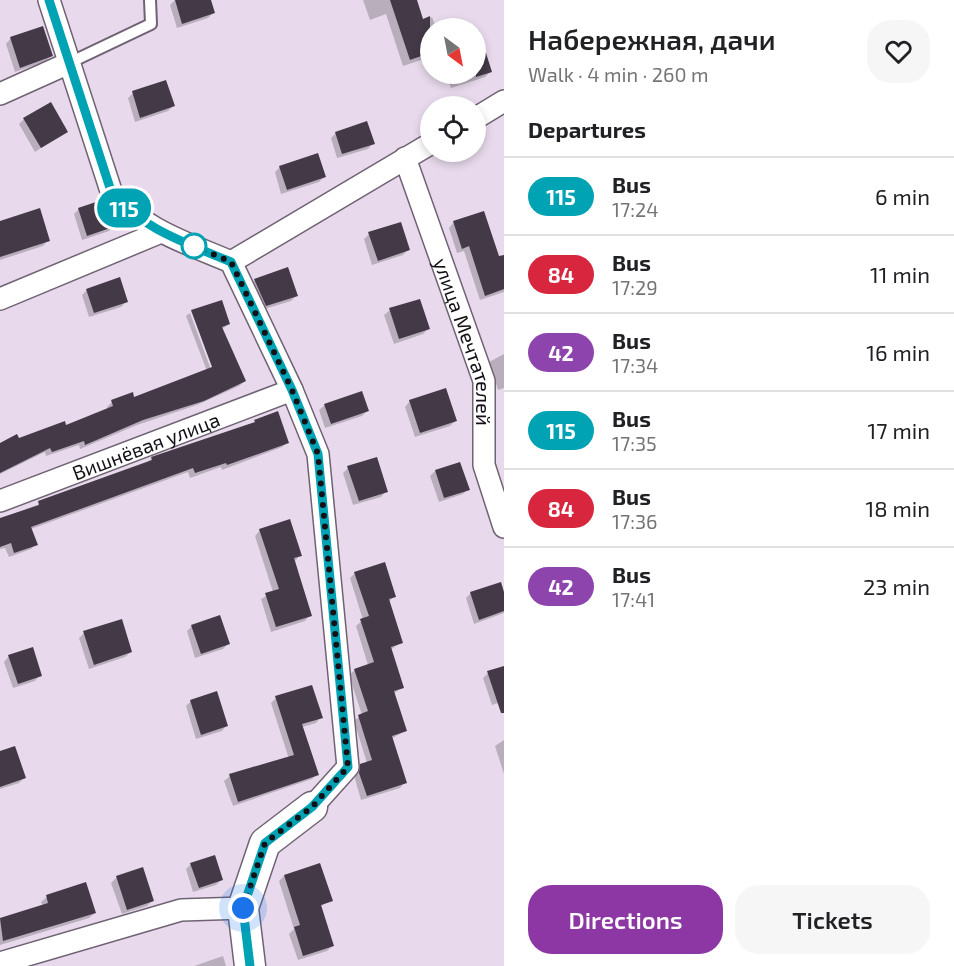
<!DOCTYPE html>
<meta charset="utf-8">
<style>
:root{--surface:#fff;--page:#f6f6f6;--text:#202124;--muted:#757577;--line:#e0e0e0;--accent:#8d37a5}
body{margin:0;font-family:"Exo 2",sans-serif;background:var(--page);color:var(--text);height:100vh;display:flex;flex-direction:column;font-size:22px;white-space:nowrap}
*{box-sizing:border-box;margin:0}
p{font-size:20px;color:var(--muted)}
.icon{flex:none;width:33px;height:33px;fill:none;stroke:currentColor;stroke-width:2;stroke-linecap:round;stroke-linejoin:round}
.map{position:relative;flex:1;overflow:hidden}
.panel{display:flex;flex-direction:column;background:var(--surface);width:450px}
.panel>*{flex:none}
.badge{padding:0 12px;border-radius:20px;font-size:21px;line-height:39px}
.needle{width:39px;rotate:148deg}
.tools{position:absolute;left:420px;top:18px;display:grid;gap:12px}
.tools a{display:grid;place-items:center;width:66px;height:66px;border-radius:50%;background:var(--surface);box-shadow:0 3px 9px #0003;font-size:30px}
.you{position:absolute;width:30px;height:30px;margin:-15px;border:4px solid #fff;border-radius:50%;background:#1a73e8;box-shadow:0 0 0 9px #1a73e833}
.map>.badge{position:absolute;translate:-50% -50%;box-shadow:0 0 0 3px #fff}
h2{padding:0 24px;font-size:22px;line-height:54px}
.round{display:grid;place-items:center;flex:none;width:63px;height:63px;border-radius:24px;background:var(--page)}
.headline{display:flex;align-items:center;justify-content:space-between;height:102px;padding:0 24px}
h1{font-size:28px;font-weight:600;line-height:45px}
.primary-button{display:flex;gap:12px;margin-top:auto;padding:12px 24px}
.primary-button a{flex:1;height:69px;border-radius:24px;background:var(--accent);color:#fff;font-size:24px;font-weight:600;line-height:69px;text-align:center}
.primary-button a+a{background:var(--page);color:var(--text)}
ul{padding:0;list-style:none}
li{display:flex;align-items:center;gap:18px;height:78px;padding:0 24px;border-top:2px solid var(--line)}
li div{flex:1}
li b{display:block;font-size:22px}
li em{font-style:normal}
li .badge{min-width:66px;font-weight:700;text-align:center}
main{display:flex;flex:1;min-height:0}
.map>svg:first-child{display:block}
.shadow{fill:#0003}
.building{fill:#443947}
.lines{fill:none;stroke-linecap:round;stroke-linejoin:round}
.lane-casing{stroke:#6f6373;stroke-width:14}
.street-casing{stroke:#6f6373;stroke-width:24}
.secondary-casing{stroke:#6f6373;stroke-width:33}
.lane{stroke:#fff;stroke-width:10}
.street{stroke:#fff;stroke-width:21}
.secondary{stroke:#fff;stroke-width:30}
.line-casing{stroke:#fff;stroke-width:14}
.line{stroke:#00a3b4;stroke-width:9}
.walk{stroke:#141016;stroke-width:6;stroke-dasharray:0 10.8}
.stop-dot{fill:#fff;stroke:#00a3b4;stroke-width:3}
.labels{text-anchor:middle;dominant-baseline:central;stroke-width:6;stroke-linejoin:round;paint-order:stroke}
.street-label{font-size:20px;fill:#141016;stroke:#fff}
</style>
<main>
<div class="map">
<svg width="504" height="966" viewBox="0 0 504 966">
<rect width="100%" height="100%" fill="#e8daec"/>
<path class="shadow" d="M175 0H209L214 12 208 18 177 28 170 5Z
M363 0H416L422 20 432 17 436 28H430V57L403 66 386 14 370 20Z
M11 38 51 56 46 61 15 72 6 44Z
M481 45 490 72 485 77 451 88 446 74H476V47Z
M133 93 173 106 168 111 135 122 128 98Z
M24 119 67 131 35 152 19 124Z
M336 133 373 143 368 149 337 158 331 138Z
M280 167 324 177 319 182 281 194 275 172Z
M79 209 114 226 109 231 82 240 74 214Z
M454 222 498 258 504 260V292L480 300 464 251 457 253 449 228Z
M0 230 48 240 43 246 0 260Z
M369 234 408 250 403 255 372 265 364 239Z
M255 280 296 296 291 301 261 310 250 285Z
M87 290 127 301 121 307 89 317 82 295Z
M390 310 428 329 423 334 394 344 384 315Z
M191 311 229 324 221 330 245 381 239 386 197 405 137 425 80 449 79 445 46 456 45 452 0 474V444L65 427 108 410 107 407 112 402 134 399 207 371 186 316 190 313 213 375 216 374Z
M504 354V388L498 390 489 362Z
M410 401 455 421 450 426 415 437 405 407Z
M325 405 367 411 362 416 325 428 319 410Z
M277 413 288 442 282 447 222 470 221 467 190 478 188 472 31 529 36 544 31 549 9 557 5 548 0 549V519L147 463 152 458 251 425Z
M348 468 386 491 381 497 353 505 343 473Z
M435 471 468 489 463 494 439 502 430 476Z
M260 530 300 555 295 561 310 615 305 621 271 632 261 599 273 592 255 536Z
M355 573 394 596 389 602 402 642 390 650 403 687 393 694 405 731 391 739 405 782 400 788 361 800 355 779 356 770 367 763 354 721 362 715 349 675 355 670 368 665 356 626 363 620 350 578Z
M471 593 504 597V613L474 624 466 598Z
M192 626 228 644 223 649 195 658 187 631Z
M84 633 131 652 125 657 89 669 79 638Z
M9 656 40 675 35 681 13 688 4 662Z
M504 667V701L492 705 483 678 488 673Z
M276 698 321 717 316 723 302 727 317 774 312 779 233 806 224 781 230 776 289 759 271 703Z
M191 701 227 725 222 731 196 739 186 706Z
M504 740V774L495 746Z
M0 752 24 778 19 783 0 789Z
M191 864 221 880 216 885 193 892 186 869Z
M284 876 331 900 320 907 332 946 327 951 298 960 289 934 294 929 279 881Z
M117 877 152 901 147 906 122 914 111 883Z
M47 897 95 913 89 918 0 945V920L43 906 41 902Z
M223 956 226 966H195L197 965Z"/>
<path class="building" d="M175 0H211L215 13 182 24Z
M390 0H417L423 19 430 16V53L410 60Z
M43 26 53 56 20 68 10 37Z
M479 31 492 72 476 77V32Z
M166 80 175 106 140 118 132 91Z
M51 102 68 132 41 148 23 118Z
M367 121 375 144 342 154 335 132Z
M318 153 326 177 287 190 279 166Z
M102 200 111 210 116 226 87 236 78 208Z
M40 208 50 241 0 257V221Z
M484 211 499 256 504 255V289L485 296 469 246 462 249 453 221Z
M401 222 410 250 378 261 368 232Z
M288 267 298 296 266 306 254 279Z
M120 277 128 302 94 313 86 289Z
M420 299 430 329 399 339 389 308Z
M222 300 230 324 222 327 246 381 204 401 143 420 85 445 84 441 52 452 50 448 0 473V443L17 434 19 438 65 421 66 425 113 406 111 400 133 392 134 397 212 367 191 310Z
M446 388 457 421 420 433 409 400Z
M362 391 369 411 331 424 324 404Z
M278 411 289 443 227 465 226 463 195 473 193 468 31 527 38 545 14 553 11 543 0 547V518L39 505 38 501 152 460 151 457 255 422 254 420Z
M377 457 388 492 359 501 347 466Z
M460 462 470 490 444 498 435 470Z
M290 519 302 556 294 558 312 616 276 627 265 593 279 589 259 529Z
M385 562 396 597 389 599 403 643 391 647 404 688 394 691 407 731 392 736 407 783 367 796 359 773 360 764 372 760 358 715 368 711 354 669 374 662 360 619 369 616 354 572Z
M501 582 504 592V611L479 620 470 592Z
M220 615 230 644 201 654 191 625Z
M122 619 132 652 94 665 83 631Z
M33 647 42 676 18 684 8 655Z
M504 666V713H501L487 671Z
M312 685 323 718 302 724 319 775 238 802 229 774 294 755 275 696Z
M217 691 228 726 201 735 190 700Z
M15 746 26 778 0 787V751Z
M215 855 223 880 199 888 190 863Z
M320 863 333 901 321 905 334 946 303 956 294 927 300 925 284 875Z
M143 867 154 901 127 910 116 876Z
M86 882 96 913 3 941 0 918 48 903 46 895Z"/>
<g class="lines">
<g class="lane-casing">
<path id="lane" d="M69 63 151 24 150 0"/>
</g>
<g class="street-casing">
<g id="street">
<path d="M49 0 111 191C140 229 189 244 231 262L292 390 318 454 348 767 312 807"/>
<path d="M0 94 69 63"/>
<path d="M476 118 504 101"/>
<path id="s1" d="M405 158 484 381V465L504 527"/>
<path d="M231 262 430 144"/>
<path d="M0 299 161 232"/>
<path id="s2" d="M0 501 292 390"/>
<path d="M0 963 181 910 243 908"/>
</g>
</g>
<g class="secondary-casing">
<path id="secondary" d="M250 966 243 908 265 843 312 807"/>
</g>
<use href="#lane" class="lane"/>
<use href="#street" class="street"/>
<use href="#secondary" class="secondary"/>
</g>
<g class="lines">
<g class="line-casing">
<path id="line" d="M49 0 111 191C140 229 189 244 231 262L292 390 318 454 348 767 312 807 265 843 243 908 250 966"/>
</g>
<use href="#line" class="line"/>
<path class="walk" d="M194 246 231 262 292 390 318 454 348 767 312 807 265 843 243 908"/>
</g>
<circle class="stop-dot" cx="194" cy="246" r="12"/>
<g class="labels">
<g class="street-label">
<text stroke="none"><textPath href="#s1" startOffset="194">улица Мечтателей</textPath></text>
<text stroke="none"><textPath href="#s2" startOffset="156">Вишнёвая улица</textPath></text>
</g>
</g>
</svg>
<div class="tools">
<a><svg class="needle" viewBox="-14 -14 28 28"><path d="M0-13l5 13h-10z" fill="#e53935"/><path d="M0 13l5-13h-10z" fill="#757577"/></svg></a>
<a><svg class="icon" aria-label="locate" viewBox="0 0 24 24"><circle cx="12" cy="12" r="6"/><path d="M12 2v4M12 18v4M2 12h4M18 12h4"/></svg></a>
</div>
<div class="you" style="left:243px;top:908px"></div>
<b class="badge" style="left:124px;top:208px;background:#00a3b4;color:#fff">115</b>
</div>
<section class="panel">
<div class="headline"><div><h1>Набережная, дачи</h1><p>Walk · 4 min · 260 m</p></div><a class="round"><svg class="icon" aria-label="heart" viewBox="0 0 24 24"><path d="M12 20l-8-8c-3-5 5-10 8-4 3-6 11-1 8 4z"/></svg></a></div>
<h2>Departures</h2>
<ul>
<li><span class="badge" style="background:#00a3b4;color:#fff">115</span><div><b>Bus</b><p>17:24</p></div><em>6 min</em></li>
<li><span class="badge" style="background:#d7263d;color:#fff">84</span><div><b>Bus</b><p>17:29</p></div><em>11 min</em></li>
<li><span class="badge" style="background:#8e44ad;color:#fff">42</span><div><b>Bus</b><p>17:34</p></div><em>16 min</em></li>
<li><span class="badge" style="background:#00a3b4;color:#fff">115</span><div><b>Bus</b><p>17:35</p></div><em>17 min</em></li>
<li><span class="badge" style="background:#d7263d;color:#fff">84</span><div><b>Bus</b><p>17:36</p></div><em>18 min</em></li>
<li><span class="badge" style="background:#8e44ad;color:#fff">42</span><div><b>Bus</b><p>17:41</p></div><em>23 min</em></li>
</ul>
<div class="primary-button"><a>Directions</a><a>Tickets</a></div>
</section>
</main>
